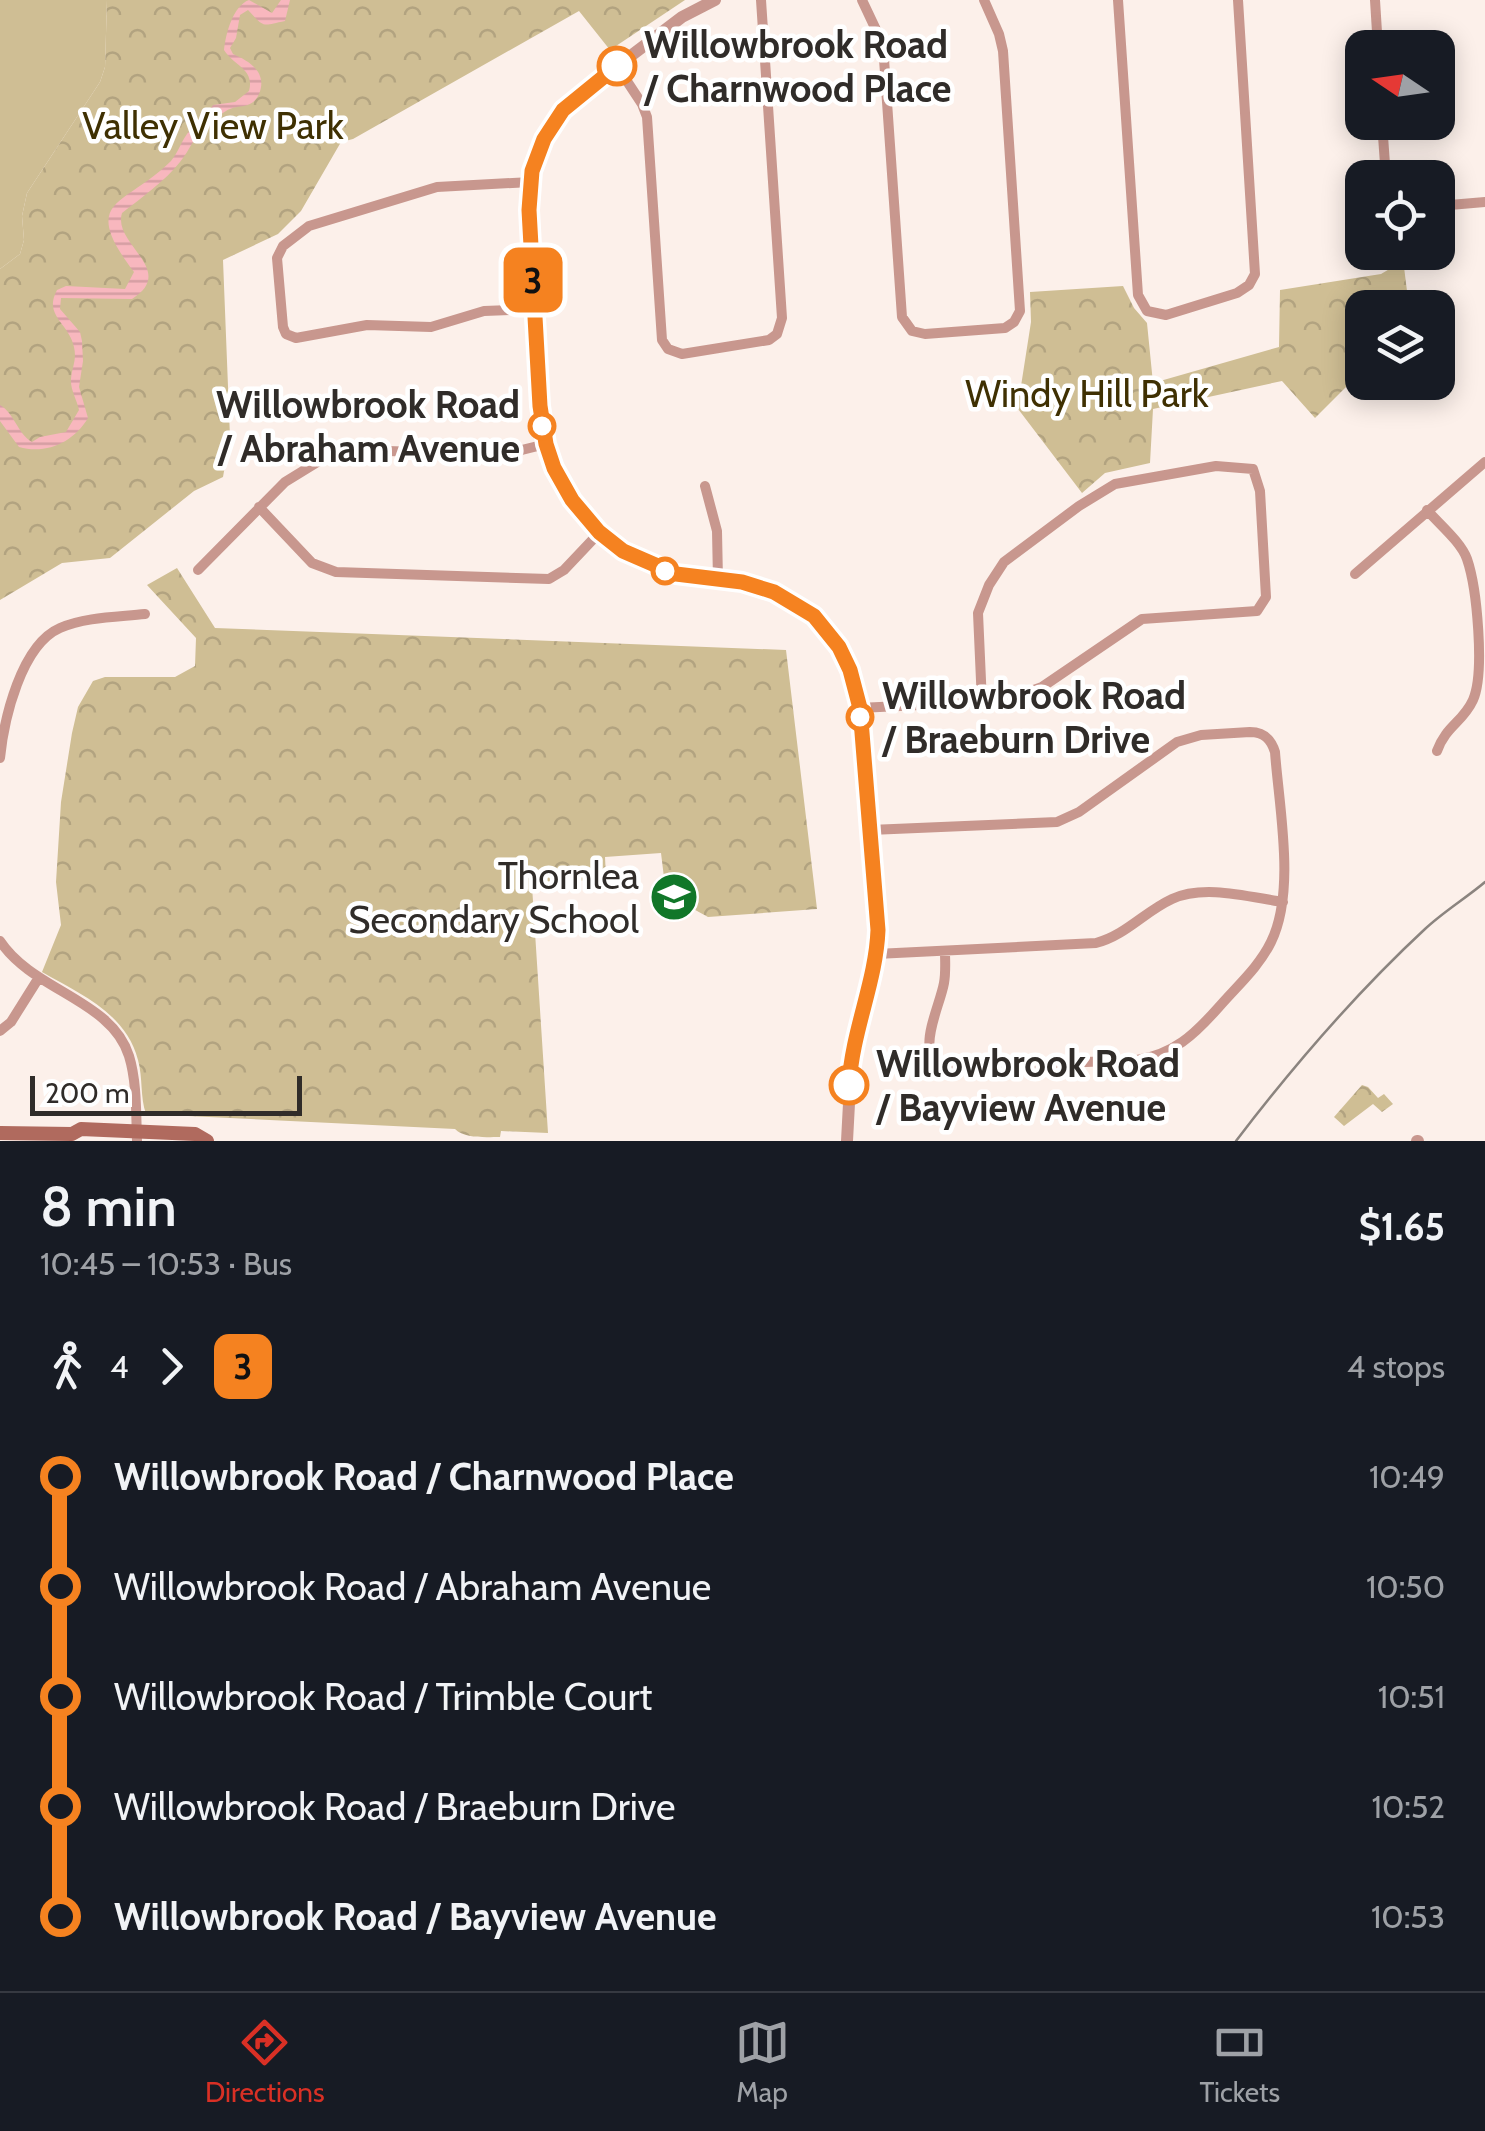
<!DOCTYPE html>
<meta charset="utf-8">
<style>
:root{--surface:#171b24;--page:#20242c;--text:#f1f3f6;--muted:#9ea1a6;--line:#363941;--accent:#d93025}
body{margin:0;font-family:Cabin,sans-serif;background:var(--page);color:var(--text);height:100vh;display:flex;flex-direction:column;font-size:38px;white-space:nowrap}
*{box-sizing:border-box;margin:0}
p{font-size:32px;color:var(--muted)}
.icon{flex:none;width:55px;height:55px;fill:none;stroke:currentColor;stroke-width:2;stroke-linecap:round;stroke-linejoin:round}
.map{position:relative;height:1141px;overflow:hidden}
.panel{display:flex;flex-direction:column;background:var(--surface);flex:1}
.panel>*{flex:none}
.badge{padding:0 20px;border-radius:15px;font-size:35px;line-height:65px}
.needle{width:65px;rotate:283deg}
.controls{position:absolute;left:1345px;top:30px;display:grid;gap:20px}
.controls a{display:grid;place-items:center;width:110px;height:110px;border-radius:20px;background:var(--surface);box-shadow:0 5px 25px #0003;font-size:50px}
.scale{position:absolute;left:30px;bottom:25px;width:272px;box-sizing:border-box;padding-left:10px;border:5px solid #302c29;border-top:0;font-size:28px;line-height:35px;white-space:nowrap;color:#302c29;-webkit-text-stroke:8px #fff;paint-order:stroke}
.map>.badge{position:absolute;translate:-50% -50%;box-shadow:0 0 0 5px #fff}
.legs{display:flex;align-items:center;gap:15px;height:110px;padding:0 40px;font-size:32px}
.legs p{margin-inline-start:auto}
.summary{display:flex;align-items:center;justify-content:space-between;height:170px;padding:0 40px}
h1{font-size:55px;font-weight:600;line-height:75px}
ul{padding:0 40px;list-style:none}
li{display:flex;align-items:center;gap:35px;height:110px;font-size:38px}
li i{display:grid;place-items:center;width:15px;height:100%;margin:0 12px;background:currentColor}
li i::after{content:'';width:25px;height:25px;margin:-12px;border:8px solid;border-radius:50%;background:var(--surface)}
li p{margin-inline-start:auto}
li:first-child i{background:linear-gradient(#0000 50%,currentColor 0)}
li:last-child i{background:linear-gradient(currentColor 50%,#0000 0)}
.menu{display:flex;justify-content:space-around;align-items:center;height:140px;border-top:2px solid var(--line);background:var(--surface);font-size:28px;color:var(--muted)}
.menu a{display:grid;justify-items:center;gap:5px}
.menu .active{color:var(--accent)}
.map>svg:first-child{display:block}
.grass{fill:#cfbe94}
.park{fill:url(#park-crowns)}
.water{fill:url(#water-rules)}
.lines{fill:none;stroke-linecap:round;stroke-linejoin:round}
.minor{stroke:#c8978e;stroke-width:10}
.tertiary{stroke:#c8978e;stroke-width:12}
.secondary{stroke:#b06a5e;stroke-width:14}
.rail{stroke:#8b847f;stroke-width:2.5}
.line-1-casing{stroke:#fff;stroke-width:22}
.line-1{stroke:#f58220;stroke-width:15}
.stop-1-dot{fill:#fff;stroke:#f58220;stroke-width:5}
.labels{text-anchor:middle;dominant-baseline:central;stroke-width:9;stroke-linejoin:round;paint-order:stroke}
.stop-label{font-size:38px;font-weight:bold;fill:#302c29;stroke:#fff;text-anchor:start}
.park-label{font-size:38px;fill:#3f3002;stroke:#fff}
.poi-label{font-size:38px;fill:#302c29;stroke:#fff;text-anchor:end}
</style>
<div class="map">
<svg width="1485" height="1141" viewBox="0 0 1485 1141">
<defs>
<pattern id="park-crowns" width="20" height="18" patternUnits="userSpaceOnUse" patternTransform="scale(2.5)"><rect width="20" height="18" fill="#cfbe94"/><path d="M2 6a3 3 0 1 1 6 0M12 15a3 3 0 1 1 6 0" fill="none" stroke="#b2a380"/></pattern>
<pattern id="water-rules" width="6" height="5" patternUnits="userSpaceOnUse" patternTransform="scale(2.5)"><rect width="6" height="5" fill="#f8b7be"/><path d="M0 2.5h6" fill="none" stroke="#d59ea3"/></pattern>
</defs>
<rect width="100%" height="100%" fill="#fcf0ea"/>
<path class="grass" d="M0 0H107L105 67 100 82 27 193 22 216 24 240 20 254 0 269Z"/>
<path class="park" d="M107 0H685L610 50 579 11 353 139 341 142 301 211 278 234 223 260 230 437 223 477 194 491 110 558 62 563 0 600V269L20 254 24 240 22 216 27 193 100 82 105 67Z
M1398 264 1404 267 1409 307 1362 308V371L1315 418 1282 381 1153 409 1150 463 1105 473 1082 493 999 384 1021 386 1031 322 1030 292 1123 286 1134 308 1147 323 1153 383 1279 347 1280 290 1381 274Z
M177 568 215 628 786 650 817 909 708 917 666 894 661 853 605 857 606 878 532 886 548 1133 501 1131 500 1137C486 1137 465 1139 455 1129L146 1114C140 1097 143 1078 138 1060 126 1013 80 994 42 972L61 925 56 882 61 802 72 733 78 707 93 681 105 677H175L195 666 196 638 147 585Z
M1362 1085 1368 1087 1378 1098 1384 1094 1393 1104 1382 1112 1373 1104 1344 1126 1334 1117Z"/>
<path class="water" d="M249 0 272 13 281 0H290L285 21C261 26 265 28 248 10L240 15 236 38 230 48 233 54C249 61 268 72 259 94 251 111 238 103 226 111 221 114 212 120 208 124 195 134 190 150 180 162 165 181 141 198 122 213 112 244 178 270 132 299L61 298 60 309 80 332 82 341 83 361 79 387 88 418C74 442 46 455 19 447L0 421V405C15 414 17 433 32 442L40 437 66 432 79 410C77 400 70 389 71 379 72 367 77 360 74 347 69 323 43 316 57 290L66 286 125 289 134 272C78 198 125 207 171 161 178 153 181 142 187 134 195 123 206 117 213 105L235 102 249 91C255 69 234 66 224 50 226 33 233 6 249 0Z"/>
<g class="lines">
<path class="minor" d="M862 0 878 34 884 59 902 317 912 331 925 334 1005 328 1014 322 1020 311 1003 51 999 34 984 0
M1118 0 1138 295 1147 311 1166 315 1237 293 1249 285 1255 274 1238 0
M1375 0 1378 48
M617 66 642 104 647 117 662 340 668 349 682 354 769 340 777 334 782 318 761 0
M1382 122 1386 178
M531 182 437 187 309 226 283 246 277 258 283 327 286 334 296 338 367 325 431 327 484 311 535 309
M1438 206 1485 202
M705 486 717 531 718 580
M259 507 312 563 336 572 549 579 564 570 599 533
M1427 510C1439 524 1461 542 1467 559 1477 588 1485 673 1473 700 1463 722 1446 726 1437 751
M198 570 285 482 324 458 360 450 501 455 546 444
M1355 574 1485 462
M859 708 1003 701 1042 687 1142 619 1257 611 1266 597 1260 491 1253 469 1216 466 1115 484 1079 506 1004 562 989 585 978 613 982 703
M0 758C4 719 21 645 60 628 85 617 117 617 145 614
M870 830 1057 822 1079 812 1177 742 1201 735 1250 732C1264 732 1271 739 1275 752 1279 808 1296 891 1271 942 1259 967 1236 987 1218 1008 1194 1035 1174 1054 1137 1060L955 1067C908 1065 939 1011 944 983 946 972 945 961 945 951
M0 941C33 991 112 1000 129 1056 137 1082 136 1114 137 1141
M876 954 1096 943C1126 935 1144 912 1172 899 1204 884 1249 897 1283 902
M0 1031 11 1022 38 979"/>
<path class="tertiary" d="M715 0 682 17 570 102 549 129 539 150 529 201 541 418C552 493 604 556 678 575 698 580 718 579 738 582 779 588 816 611 838 646 868 692 864 756 868 809 872 849 877 890 879 931L876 954 852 1047 847 1141
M1417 1141H1418"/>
<path class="secondary" d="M0 1133 72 1134 81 1129 195 1134 207 1141"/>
<path class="rail" d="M1236 1141C1294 1065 1355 994 1425 929 1443 912 1466 898 1485 882"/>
</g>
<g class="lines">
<g class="line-1-casing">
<path id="line-1" d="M617 66 563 110 544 139 532 171 529 210 540 406 546 444 554 468 572 500 599 532 623 551 676 574 742 582 774 592 814 616 839 647 850 670 860 708 878 930C876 982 852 1031 849 1085"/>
</g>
<use href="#line-1" class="line-1"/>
</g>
<defs>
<g id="school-disc" transform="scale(2.5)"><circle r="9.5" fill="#117729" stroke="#fff"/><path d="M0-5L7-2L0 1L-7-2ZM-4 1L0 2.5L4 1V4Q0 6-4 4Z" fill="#fff"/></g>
</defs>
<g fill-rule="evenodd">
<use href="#school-disc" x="674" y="897"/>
</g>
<g class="stop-1-dot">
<circle cx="617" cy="66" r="18"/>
<circle cx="542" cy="426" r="12"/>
<circle cx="665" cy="571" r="12"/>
<circle cx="860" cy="717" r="12"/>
<circle cx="849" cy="1085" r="18"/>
</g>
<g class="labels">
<g class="stop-label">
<text x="644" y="44">Willowbrook Road<tspan x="644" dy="44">/ Charnwood Place</tspan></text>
<text x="520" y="404" text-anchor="end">Willowbrook Road<tspan x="520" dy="44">/ Abraham Avenue</tspan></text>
<text x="882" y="695">Willowbrook Road<tspan x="882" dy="44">/ Braeburn Drive</tspan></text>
<text x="876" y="1063">Willowbrook Road<tspan x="876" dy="44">/ Bayview Avenue</tspan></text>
</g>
<g class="park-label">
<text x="213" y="125">Valley View Park</text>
<text x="1087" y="393">Windy Hill Park</text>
</g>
<g class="poi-label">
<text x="639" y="875">Thornlea<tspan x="639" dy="44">Secondary School</tspan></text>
</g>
</g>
</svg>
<div class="controls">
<a><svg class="needle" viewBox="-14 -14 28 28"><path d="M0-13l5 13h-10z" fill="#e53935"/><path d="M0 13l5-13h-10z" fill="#9ea1a6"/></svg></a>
<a><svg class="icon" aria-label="locate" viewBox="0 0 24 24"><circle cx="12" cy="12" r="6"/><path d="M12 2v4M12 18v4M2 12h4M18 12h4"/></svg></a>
<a><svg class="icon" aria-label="layers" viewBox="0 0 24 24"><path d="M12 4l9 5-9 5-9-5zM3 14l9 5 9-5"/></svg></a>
</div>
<div class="scale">200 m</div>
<b class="badge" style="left:533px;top:280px;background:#f58220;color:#111">3</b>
</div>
<section class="panel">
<div class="summary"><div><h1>8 min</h1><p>10:45 – 10:53 · Bus</p></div><b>$1.65</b></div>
<div class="legs"><svg class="icon" aria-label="walk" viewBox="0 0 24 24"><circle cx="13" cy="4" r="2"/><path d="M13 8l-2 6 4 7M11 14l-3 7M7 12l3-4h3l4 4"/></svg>4<svg class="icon" aria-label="forward" viewBox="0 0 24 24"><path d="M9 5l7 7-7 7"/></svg><b class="badge" style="background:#f58220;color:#111">3</b><p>4 stops</p></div>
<ul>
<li><i style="color:#f58220"></i><b>Willowbrook Road / Charnwood Place</b><p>10:49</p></li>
<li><i style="color:#f58220"></i><span>Willowbrook Road / Abraham Avenue</span><p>10:50</p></li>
<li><i style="color:#f58220"></i><span>Willowbrook Road / Trimble Court</span><p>10:51</p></li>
<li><i style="color:#f58220"></i><span>Willowbrook Road / Braeburn Drive</span><p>10:52</p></li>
<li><i style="color:#f58220"></i><b>Willowbrook Road / Bayview Avenue</b><p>10:53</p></li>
</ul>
</section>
<nav class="menu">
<a class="active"><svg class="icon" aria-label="directions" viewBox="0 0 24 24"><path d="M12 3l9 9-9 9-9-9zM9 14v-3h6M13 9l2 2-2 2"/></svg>Directions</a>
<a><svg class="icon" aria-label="map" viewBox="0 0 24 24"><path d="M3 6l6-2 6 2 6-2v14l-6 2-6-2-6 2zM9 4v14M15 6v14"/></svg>Map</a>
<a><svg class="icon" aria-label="tickets" viewBox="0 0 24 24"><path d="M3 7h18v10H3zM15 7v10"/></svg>Tickets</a>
</nav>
